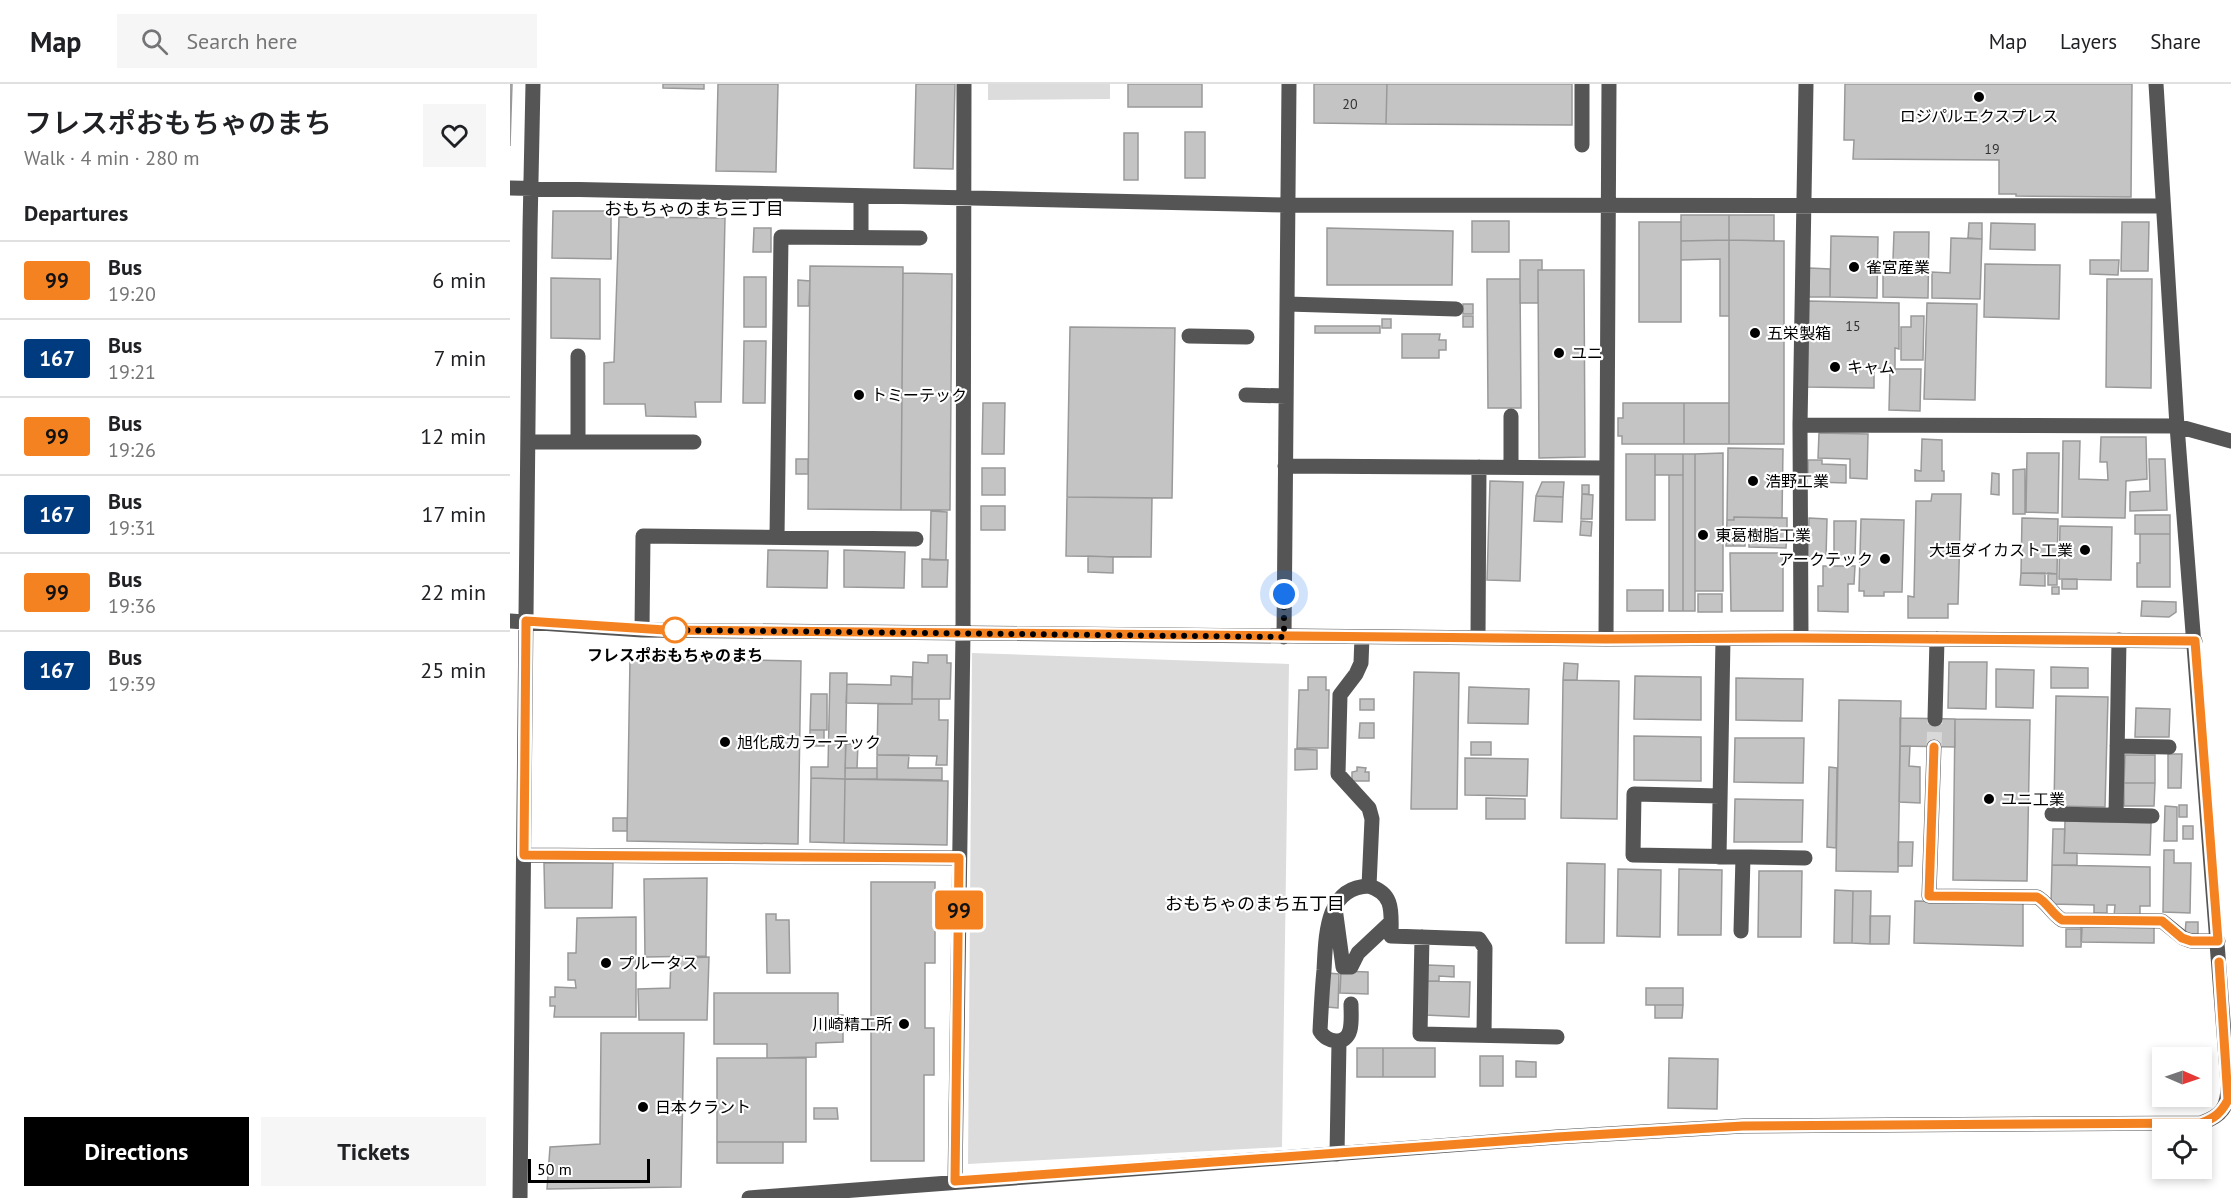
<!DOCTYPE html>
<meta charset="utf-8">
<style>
:root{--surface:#fff;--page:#f6f6f6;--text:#202124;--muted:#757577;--line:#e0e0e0;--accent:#000}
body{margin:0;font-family:"PT Sans","Noto Sans JP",sans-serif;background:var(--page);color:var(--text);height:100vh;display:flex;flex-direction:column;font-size:22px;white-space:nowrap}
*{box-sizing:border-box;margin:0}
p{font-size:20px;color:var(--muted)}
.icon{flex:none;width:33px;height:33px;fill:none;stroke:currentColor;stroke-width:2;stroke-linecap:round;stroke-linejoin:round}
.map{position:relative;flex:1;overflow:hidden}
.details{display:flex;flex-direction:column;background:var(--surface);width:510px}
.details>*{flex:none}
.badge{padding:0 12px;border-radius:4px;font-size:21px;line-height:39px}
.needle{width:39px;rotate:92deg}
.tools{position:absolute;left:1642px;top:963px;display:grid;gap:12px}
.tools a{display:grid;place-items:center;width:60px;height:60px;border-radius:0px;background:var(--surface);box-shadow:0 3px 9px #0003;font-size:30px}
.scale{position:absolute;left:18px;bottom:15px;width:122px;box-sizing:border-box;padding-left:6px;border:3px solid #000;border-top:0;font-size:16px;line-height:21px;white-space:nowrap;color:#000;-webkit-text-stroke:4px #fff;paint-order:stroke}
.you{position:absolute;width:30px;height:30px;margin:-15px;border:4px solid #fff;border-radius:50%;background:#1a73e8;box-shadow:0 0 0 9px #1a73e833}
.map>.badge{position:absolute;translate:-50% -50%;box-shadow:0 0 0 3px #fff}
h2{padding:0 24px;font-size:22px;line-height:54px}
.round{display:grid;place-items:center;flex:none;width:63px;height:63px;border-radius:0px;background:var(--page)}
.overview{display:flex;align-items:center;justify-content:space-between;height:102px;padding:0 24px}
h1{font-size:28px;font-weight:600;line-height:45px}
.button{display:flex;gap:12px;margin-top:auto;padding:12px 24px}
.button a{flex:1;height:69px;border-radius:0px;background:var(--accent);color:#fff;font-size:24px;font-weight:600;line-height:69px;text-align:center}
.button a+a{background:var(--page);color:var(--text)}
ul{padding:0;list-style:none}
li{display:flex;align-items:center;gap:18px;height:78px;padding:0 24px;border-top:2px solid var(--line)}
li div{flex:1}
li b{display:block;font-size:22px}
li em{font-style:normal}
li .badge{min-width:66px;font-weight:700;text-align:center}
header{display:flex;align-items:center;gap:36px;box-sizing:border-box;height:84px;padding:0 30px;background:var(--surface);border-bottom:2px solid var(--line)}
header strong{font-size:28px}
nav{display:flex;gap:33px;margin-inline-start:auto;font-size:21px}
.search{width:420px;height:54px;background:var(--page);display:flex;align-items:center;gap:15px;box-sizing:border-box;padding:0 21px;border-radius:0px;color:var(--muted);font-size:22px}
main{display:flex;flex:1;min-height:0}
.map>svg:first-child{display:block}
.green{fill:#dcdcdc}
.building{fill:#c4c4c4;stroke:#999;stroke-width:1.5}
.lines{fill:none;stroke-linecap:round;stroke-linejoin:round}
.minor-tunnel{stroke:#d9d9d9;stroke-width:15;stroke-dasharray:15 8;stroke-linecap:butt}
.minor{stroke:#555;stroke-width:15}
.line-casing{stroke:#fff;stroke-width:14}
.line{stroke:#f58220;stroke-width:9}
.walk{stroke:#000;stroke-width:6;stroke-dasharray:0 10.8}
.poi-dot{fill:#000;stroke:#fff;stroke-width:2}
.stop-dot{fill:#fff;stroke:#f58220;stroke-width:3}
.labels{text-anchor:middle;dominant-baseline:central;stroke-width:4.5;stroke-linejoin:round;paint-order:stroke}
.number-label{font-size:14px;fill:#313131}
.poi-label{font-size:16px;fill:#000;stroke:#fff;text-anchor:start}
.stop-label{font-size:16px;font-weight:bold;fill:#000;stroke:#fff}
.neighbourhood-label{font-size:18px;fill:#000;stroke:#fff}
</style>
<header>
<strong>Map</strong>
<div class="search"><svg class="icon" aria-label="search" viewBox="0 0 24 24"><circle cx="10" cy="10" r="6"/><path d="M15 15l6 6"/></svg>Search here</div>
<nav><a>Map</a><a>Layers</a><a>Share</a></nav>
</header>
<main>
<section class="details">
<div class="overview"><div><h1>フレスポおもちゃのまち</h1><p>Walk · 4 min · 280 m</p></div><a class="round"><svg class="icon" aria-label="heart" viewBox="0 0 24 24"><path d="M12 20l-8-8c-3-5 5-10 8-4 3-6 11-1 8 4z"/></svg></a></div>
<h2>Departures</h2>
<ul>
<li><span class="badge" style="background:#f58220;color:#111">99</span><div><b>Bus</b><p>19:20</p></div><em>6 min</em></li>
<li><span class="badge" style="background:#003b80;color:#fff">167</span><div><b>Bus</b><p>19:21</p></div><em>7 min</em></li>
<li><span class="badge" style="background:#f58220;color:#111">99</span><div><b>Bus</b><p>19:26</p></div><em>12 min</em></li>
<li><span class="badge" style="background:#003b80;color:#fff">167</span><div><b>Bus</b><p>19:31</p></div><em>17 min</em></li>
<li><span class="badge" style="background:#f58220;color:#111">99</span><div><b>Bus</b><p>19:36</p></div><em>22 min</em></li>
<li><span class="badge" style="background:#003b80;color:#fff">167</span><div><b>Bus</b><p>19:39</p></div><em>25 min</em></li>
</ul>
<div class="button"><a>Directions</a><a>Tickets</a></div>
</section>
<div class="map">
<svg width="1721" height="1114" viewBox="0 0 1721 1114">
<rect width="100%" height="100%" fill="#fff"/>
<path class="green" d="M478 0H600V15L478 16Z
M462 569 779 580 772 1063 458 1080Z"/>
<path class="building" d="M0 0H2L0 62Z
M153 0H194V5L153 4Z
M208 0H268L266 88 206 87Z
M406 0H445L443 85 404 84Z
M618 0H692V23H618Z
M804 0H877L876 40 804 39Z
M877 0H1062V41L876 40Z
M1335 0H1622L1621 113 1506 112V110H1489V76L1343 75 1344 56H1334Z
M675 48H695V94H675Z
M614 49H628V96H614Z
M43 127H101V175L42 174Z
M1171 131H1219V156L1171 157Z
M1219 131H1264V157L1219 156Z
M109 133 215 134 211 318H185L186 333 136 332 135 320H94V279L104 278Z
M962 137H999V168H962Z
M1129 138H1171V238H1129Z
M1612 138H1639L1638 187H1611Z
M1459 139H1472V155L1458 154Z
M1481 139 1525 140V166L1480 165Z
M244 144H261V168H243Z
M817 144 943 147 942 201H817Z
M1384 148H1419L1418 214 1373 213V176H1383Z
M1321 152 1368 153 1367 214 1320 213Z
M1441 154 1472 155 1470 215 1422 214V188L1440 189Z
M1219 156V232H1210V175L1171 176V157Z
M1219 156 1274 157V360H1219Z
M1010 176H1032V186H1028V219H1010Z
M1580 176H1609L1608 191 1580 190Z
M1475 180 1550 181 1549 235 1474 233Z
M300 182 393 183 391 426 298 425Z
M1299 184 1320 185V213H1299Z
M1028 186H1074L1075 373 1029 374Z
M393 189 442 190 440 426H391Z
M234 193H256V243H234Z
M41 194 90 195V255L41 254Z
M977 195H1010L1011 324H978Z
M1597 195H1642L1641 304 1596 303Z
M288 196 300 197 299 222H288Z
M1298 217 1389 219V265L1385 264V285L1364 284V304L1296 303Z
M1417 219 1467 220 1465 316 1414 315Z
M953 220H963V230H953Z
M953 232H963V243H953Z
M1401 232H1414L1413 276H1391V243H1401Z
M872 235H881V244H872Z
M805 242H870V249H805Z
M560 243 665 244 662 414 557 413Z
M892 250H930L929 256H936V266H929V274H892Z
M234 257H256L255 319H233Z
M1380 285H1411L1410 327 1379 326Z
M473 319H495L494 370H472Z
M1113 319H1174V360H1112V352H1108V334H1113Z
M1174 319H1219V360H1174Z
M1309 349 1358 350 1357 395 1340 394V375L1308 374Z
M1591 353H1636L1637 395 1616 397 1615 434 1552 433 1553 357H1570L1569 395 1598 396 1597 378H1590Z
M1412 355 1432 356V387H1434V397H1405V386L1411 387Z
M1218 364 1273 365 1272 434 1224 433V436H1217Z
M1213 369V507H1185V370Z
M1517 369H1549L1548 429 1516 428Z
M1116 370H1145V436H1116Z
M1145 370H1173V391H1145Z
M1173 370H1185V527H1173Z
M286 375H298V390H286Z
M1639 375H1655L1657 426 1620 427V408L1640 407Z
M1298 376H1312V380L1336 381V399L1305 398 1304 394H1298Z
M472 384H495V411H472Z
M1515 385V430H1503V386Z
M1482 389 1489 390V411L1481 410Z
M1159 391H1173V527H1159Z
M980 397 1013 398 1010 497 977 496Z
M1032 398H1054L1053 413 1026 412Z
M1072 401H1079V410H1072Z
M1072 410 1083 411 1082 435H1071Z
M1422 410H1451L1448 520H1438V534H1398V512L1404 513 1406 417H1421Z
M1026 412 1053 413 1052 438 1024 437Z
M557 413 642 414 641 473 556 472Z
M471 422H495V446H471Z
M421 427 437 428 436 476H420Z
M1625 431H1660V450H1625Z
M1224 433 1277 434V448L1235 447V444H1223V462H1216L1217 436H1224Z
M1299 434 1317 435 1316 474 1298 473Z
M1512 434 1548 435 1547 490 1511 489Z
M1351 435 1394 436 1392 508H1374V512H1354V507H1349Z
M1071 437 1082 438 1081 452 1070 451Z
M1324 437H1346L1345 475 1324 474Z
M1550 442 1602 443 1601 496 1549 495Z
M1223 444H1235V462H1223Z
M1239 448H1277L1276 464 1239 463Z
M1630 450H1660V503H1627V479H1630Z
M258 466 318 467 317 504 257 503Z
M334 466 395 468 394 504 334 503Z
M1220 469H1273V527H1221Z
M578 472 603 473V489L578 488Z
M412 475 438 476 437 503H412Z
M1313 482H1345L1344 500H1338V528L1308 527V502H1313Z
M1511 489H1535V502L1510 501Z
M1538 489 1547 490V501H1538Z
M1552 495H1567V505H1552Z
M1542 503H1549V510H1542Z
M1117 506H1153V527H1117Z
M1188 510H1212V528H1188Z
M1632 517 1666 518V528L1659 533 1631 532Z
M418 571H437V579H441L440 615H402L403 578 418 579Z
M120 574 291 577 288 760 117 757Z
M1439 578H1477L1476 625 1438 624Z
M1054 579 1068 580 1067 596H1053Z
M1541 583 1578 584V604H1541Z
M1486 585 1524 586 1523 624 1486 623Z
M904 588 949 589 947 725H901Z
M320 589H337L335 695 301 694V683H318Z
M381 592 402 593V620L336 619 337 600 381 601Z
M1125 592 1191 593V636L1124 635Z
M798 593H816V606H819L818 664H787L789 606H798Z
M1226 594 1293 595 1292 637 1226 636Z
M1053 596 1109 597 1107 735 1051 734Z
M959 603 1019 605 1018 640 958 639Z
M301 610H317V646H300Z
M1546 612 1598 613 1595 723 1544 722Z
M402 615H429V636H438L437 681H426L427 672 367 671 368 620H402Z
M850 615H864V626H850Z
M1329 616 1391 617 1388 788 1326 787Z
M1626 624 1660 625 1659 653H1625Z
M1390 634 1445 635V663L1390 662Z
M1445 635 1520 636 1517 797 1443 796Z
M850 639H864V654H849Z
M300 646H314V662H300Z
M1124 652 1191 653V697L1124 696Z
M1225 654H1294L1293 699 1224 698Z
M961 658H981V671H961Z
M336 660H348L347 684H335Z
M1390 662H1400L1399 682 1410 683V719L1389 718Z
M785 665 807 666V685L785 686Z
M1658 670H1672L1671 704H1658Z
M367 671H399L398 684H432V696L367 695Z
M1615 671H1645V699H1614Z
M955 674 1018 675 1017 712 955 711Z
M847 683 856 684 855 688H859V697H842V688L847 687Z
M1319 683 1327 684 1326 764 1317 763Z
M335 684H367V695H335Z
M301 694 335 695 334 759 300 758Z
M335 695 438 697 437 761 334 759Z
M1614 699H1645L1644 722H1614Z
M976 714 1015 715V735H976Z
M1225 715 1293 716 1292 758H1224Z
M1669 721H1677V733H1669Z
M1655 722 1667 723V757H1654Z
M103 734H117V747H103Z
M1555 737 1641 739 1640 771 1554 769Z
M1673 742H1683V755H1673Z
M1543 745H1555L1554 769H1567V781H1542Z
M1388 758H1403L1402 782H1388Z
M1654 766H1664V779H1681L1680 829 1653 828Z
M34 779H103L102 824H35Z
M1057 779 1095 780 1094 859H1056Z
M1542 781 1640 783V822H1630V833L1604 832 1605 821H1597V829H1584V821L1541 820Z
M1108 785 1151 786 1150 853 1107 852Z
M1169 785 1212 786 1211 851H1168Z
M1249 787H1292L1291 853H1248Z
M197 794 196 872 135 873 134 795Z
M361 798H425V879H415V944H424V991H414V1077H361Z
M1325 806 1343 807 1342 859H1324Z
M1343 807H1361L1360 860 1342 859Z
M1405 817 1513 819V862L1404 859Z
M256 830H266V836H279L280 889H257Z
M1360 832H1380L1379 860H1360Z
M126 833V933H44L45 922H40V913H45V903L66 904 65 896H58V869H66L67 834Z
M1676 838H1688V850H1675Z
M1571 841 1644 842V859L1571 858Z
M1556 845H1572L1571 863H1556Z
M199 873 197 936H129L128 905 160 904 161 875Z
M917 881 944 882V893L929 892V897H916Z
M831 887 858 888V910L830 909Z
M818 889 829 890 828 924 817 923Z
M916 897 960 898 959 933 915 931Z
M1136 904H1173V921H1136Z
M204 909H328V931H333V958L306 959V973L257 974V960H204Z
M1145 921H1173L1172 934H1145Z
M91 949H174L171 1103 37 1105 40 1063 90 1060Z
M847 964H873V993H847Z
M873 964H925V993H873Z
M970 972H993V1002H970Z
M207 974H296V1058H207Z
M1159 974 1208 975 1207 1025 1158 1024Z
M1006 977 1026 978V993H1006Z
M304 1024H327L328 1035H304Z
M207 1058H273V1079H207Z"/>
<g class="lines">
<path class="minor-tunnel" d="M1424 663 1425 635"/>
<path class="minor" d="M1072 61V0
M0 104 777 121 1653 122
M351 154V112
M777 220 946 225
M679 252 737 253
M736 311 776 312
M1290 341 1667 342 1721 357
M18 358H184
M68 358V272
M775 382 1097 384
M1001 383V332
M267 453 271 153 410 154
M0 537 132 546 1096 555 1291 554 1685 557
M132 546 133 452 406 455
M774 553 779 0
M852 553 851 579 846 590 830 611 828 690 859 724 862 735 859 802C885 810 881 829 881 852L969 855 975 864 974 951
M968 554 969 383
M1291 554 1290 341 1296 0
M1096 555 1099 0
M1425 635 1427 555
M1607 662 1659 663
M1424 663 1419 812 1527 813C1537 818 1542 830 1552 836L1652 837 1673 854 1681 857H1708
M1210 712 1124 710 1123 771 1295 774
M1542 730 1642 732
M1606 731 1609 556
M14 771 449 774
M1209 773 1213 555
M825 824 833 883H841L848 869 881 838
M1231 847 1233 773
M912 853 910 950 1047 953
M841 920C841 928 842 938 840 946 836 962 817 959 810 947 811 927 812 906 814 886 816 853 815 803 859 802
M827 1070 829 958
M445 1097 453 549 454 0
M10 1114 20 144 23 0
M239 1114 1047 1053 1233 1042 1691 1039C1712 1032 1718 1023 1718 1001L1667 342 1646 0"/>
</g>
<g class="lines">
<g class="line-casing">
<path id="line" d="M1424 663 1419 812 1527 813C1537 818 1542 830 1552 836L1652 837 1672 854 1681 857H1708L1685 557 1291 554 1096 555 155 546 16 537 14 771 449 774 445 1097 1047 1053 1233 1042 1691 1039C1705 1034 1711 1029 1718 1016L1709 878"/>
</g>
<use href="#line" class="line"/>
<path class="walk" d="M165 546H155L774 553V510"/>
</g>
<g class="poi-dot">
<circle cx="1469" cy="13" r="6"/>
<circle cx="1344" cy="183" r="6"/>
<circle cx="1245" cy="249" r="6"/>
<circle cx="1049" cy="269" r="6"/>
<circle cx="1325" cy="283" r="6"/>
<circle cx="349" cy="311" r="6"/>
<circle cx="1243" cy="397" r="6"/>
<circle cx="1193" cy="451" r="6"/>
<circle cx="1575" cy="466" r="6"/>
<circle cx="1375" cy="475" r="6"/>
<circle cx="215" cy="658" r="6"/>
<circle cx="1479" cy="715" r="6"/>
<circle cx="96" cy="879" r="6"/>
<circle cx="394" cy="940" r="6"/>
<circle cx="133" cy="1023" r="6"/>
</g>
<circle class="stop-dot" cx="165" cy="546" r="12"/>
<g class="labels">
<g class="number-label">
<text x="840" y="20">20</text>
<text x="1482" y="65">19</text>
<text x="1343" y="242">15</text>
</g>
<g class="poi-label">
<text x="1469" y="32" text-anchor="middle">ロジパルエクスプレス</text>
<text x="1356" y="183">雀宮産業</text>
<text x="1257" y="249">五栄製箱</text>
<text x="1061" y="269">ユニ</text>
<text x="1337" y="283">キャム</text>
<text x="361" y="311">トミーテック</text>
<text x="1255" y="397">浩野工業</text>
<text x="1205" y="451">東葛樹脂工業</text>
<text x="1563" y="466" text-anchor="end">大垣ダイカスト工業</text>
<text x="1363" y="475" text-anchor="end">アークテック</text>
<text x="227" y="658">旭化成カラーテック</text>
<text x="1491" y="715">ユニ工業</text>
<text x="108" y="879">プルータス</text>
<text x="382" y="940" text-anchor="end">川崎精工所</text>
<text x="145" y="1023">日本クラント</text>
</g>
<g class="stop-label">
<text x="165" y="571">フレスポおもちゃのまち</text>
</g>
<g class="neighbourhood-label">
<text x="184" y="124">おもちゃのまち三丁目</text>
<text x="745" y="819">おもちゃのまち五丁目</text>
</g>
</g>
</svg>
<div class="tools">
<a><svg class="needle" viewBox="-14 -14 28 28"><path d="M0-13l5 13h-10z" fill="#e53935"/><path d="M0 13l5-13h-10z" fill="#757577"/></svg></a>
<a><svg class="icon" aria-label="locate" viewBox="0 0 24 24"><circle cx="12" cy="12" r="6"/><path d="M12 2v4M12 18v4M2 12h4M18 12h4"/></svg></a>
</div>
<div class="scale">50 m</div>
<div class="you" style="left:774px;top:510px"></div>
<b class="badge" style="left:449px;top:826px;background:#f58220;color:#111">99</b>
</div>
</main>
